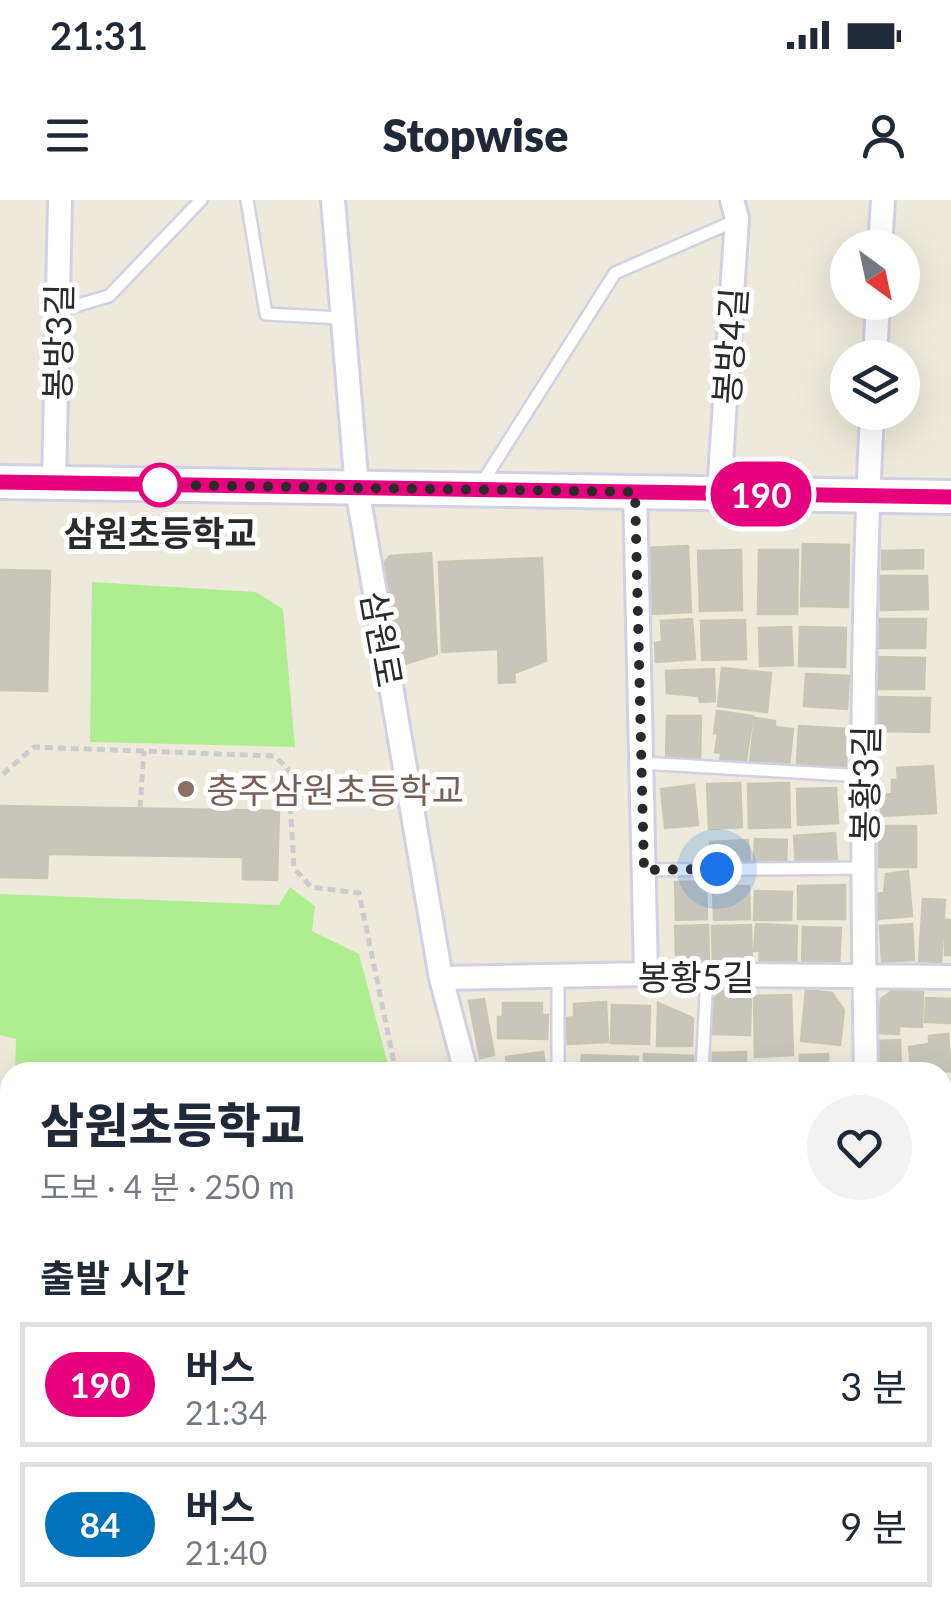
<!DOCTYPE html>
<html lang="ko">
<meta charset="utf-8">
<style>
:root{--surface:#fff;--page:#f2f2f3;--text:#1f2937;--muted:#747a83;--line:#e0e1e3}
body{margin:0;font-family:Lato,"Noto Sans KR",sans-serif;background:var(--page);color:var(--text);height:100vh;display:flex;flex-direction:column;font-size:38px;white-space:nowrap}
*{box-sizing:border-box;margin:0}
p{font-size:32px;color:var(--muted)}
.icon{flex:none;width:55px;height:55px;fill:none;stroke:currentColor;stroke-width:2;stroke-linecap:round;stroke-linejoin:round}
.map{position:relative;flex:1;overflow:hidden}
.details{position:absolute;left:0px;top:862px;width:952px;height:562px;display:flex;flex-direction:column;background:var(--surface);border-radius:30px 30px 0 0;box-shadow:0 10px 40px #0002}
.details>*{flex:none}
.badge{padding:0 20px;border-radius:32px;font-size:35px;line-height:65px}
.needle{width:65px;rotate:147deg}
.fabs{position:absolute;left:830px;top:30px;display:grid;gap:20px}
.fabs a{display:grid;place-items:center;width:90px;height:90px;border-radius:50%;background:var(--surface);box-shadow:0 10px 40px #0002;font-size:50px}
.you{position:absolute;width:50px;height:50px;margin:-25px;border:8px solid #fff;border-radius:50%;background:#1a73e8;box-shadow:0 0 0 15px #1a73e833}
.map>.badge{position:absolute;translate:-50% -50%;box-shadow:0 0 0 5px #fff}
h2{padding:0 40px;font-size:38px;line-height:90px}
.round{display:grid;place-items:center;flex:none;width:105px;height:105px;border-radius:52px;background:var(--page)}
.head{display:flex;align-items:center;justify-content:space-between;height:170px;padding:0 40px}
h1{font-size:48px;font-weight:800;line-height:75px}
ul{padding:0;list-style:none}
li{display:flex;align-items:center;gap:30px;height:125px;margin:0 20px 15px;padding:0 20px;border:5px solid var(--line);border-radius:0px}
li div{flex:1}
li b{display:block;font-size:38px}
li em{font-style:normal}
li .badge{min-width:110px;font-weight:700;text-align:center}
.status{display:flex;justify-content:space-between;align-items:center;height:70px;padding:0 50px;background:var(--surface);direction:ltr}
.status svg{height:28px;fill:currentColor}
header{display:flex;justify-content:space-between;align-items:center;height:130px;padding:0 40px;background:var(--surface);font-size:45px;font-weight:800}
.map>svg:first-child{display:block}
.pitch{fill:#afee90}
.water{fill:#69acf4}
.building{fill:#c8c6bb;stroke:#c8c6b5;stroke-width:2.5}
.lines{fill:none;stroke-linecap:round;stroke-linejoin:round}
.lane-casing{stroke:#d2d1e4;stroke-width:16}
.street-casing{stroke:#d2d1e4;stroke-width:28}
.secondary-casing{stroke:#d2d1e4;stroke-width:38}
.path{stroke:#ccc;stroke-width:5;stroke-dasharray:8 5;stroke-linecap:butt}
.lane{stroke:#fff;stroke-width:11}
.street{stroke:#fff;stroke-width:22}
.secondary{stroke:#fff;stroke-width:32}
.line-casing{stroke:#fff;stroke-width:22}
.line{stroke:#e6007e;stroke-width:15}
.walk{stroke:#2a2a2a;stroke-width:10;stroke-dasharray:0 18}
.stop-dot{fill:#fff;stroke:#e6007e;stroke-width:5}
.education-dot{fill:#8d6e63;stroke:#fff;stroke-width:4}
.labels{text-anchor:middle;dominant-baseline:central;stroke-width:10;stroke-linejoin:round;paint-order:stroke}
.street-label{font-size:35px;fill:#2a2a2a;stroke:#fff}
.stop-label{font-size:35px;font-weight:bold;fill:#2a2a2a;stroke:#fff}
.education-label{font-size:35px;fill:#785e54;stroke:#fff;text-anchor:start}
</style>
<div class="status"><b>21:31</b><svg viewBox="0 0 49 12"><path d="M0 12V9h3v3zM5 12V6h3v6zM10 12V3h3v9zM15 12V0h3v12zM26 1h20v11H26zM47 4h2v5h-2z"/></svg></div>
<header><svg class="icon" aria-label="menu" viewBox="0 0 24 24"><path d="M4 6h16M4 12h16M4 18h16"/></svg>Stopwise<svg class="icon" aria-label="person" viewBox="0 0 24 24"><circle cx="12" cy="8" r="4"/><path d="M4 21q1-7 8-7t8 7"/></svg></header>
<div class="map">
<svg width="951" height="1423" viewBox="0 0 951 1423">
<rect width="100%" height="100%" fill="#edeadb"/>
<path class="pitch" d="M92 382 256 392 283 409 295 547 90 542Z
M290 687 315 706 312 731 359 754 390 872H15L16 839 0 835V694L279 705Z"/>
<path class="water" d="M10 1248V1326H0V1249Z"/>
<path class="building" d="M803 344 849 345 848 407 801 406Z
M688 346 691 412 650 414 647 348Z
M741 350 742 410 700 411 698 351Z
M759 350H798L797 414H758Z
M923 350V368L882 369V351Z
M431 353 437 454 405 464 381 367 390 356Z
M542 358 546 461 514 473 515 482 499 483 498 449 442 452 439 362Z
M0 370 50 371 47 491 0 490Z
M880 376H927L928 409 881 410Z
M692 419 695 459 656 462 655 443 662 442 661 421Z
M879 419H926L925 448H879Z
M745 420 746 459 702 460 701 421Z
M791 427 793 465 760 466 759 428Z
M800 427 846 428 845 467 799 466Z
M876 457 925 458 924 489H876Z
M722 468 771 473 767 512 718 506Z
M714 469 715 501 700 502 699 496 667 493 666 471Z
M806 474 849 476 847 509 804 506Z
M878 497 930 498 929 532 877 531Z
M717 511 753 516 745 566 720 562 721 553 715 552 718 534 714 533Z
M667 516H701L700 561 666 560Z
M755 518 775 521V527L793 529 789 566 750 562Z
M799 526 848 529 846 567 797 564Z
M933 566 936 613 881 616 880 595 892 594V580H898L897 568Z
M740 583 742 627 709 629 707 584Z
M789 583 790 627 749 628 748 584Z
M694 585 698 625 665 628 661 589Z
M836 588 838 623 798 625 797 589Z
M0 606 279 611 277 680 243 679V657L48 654 47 678 0 677Z
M879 626H916V667H879Z
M835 633 837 664 796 667 794 636Z
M755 639 787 640 786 663 754 662Z
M748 640 750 662 712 664 710 642Z
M908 671 912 716 878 719 875 694 884 693 886 674Z
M706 681 707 719 676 720 675 682Z
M845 685V719H798V686Z
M749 686 750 719 714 720 713 687Z
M755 691 792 692 791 720H754Z
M923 699 945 700 941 762 919 761Z
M945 720H951V755H945Z
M756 724 797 726 796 769 759 767 760 751H754Z
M912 724 914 760 882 762 880 726Z
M708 725 709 764 687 765V754L676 755 675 726Z
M751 725 752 767 713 768 712 726Z
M803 727 841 728 839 766 802 765Z
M806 790 832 793 844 810 840 845 801 841Z
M721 791 751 792 750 835 711 834V802Z
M892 791 923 792 922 827 899 826V834L879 833 881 799Z
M791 795 793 855 755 857 754 796Z
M926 798 951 799V823L925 822Z
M484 799 494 855 480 858 469 801Z
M606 802 608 842 568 844 566 818 574 817V804Z
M503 803H542V815H548L547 839 498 838V817H503Z
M658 803 693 818 692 846H657Z
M612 805 650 806 649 844 611 843Z
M948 834 951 871 912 872 909 847 929 844V836Z
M900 840 901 872H876L875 841Z
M543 852 546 872H508L506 857Z
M746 852V872H712L713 853Z
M644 854 693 856V872H644Z
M828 854V872H800V855Z
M582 855 638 857 637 872H581Z
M951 929V981L942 985V934Z
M367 1415H378L380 1423H343L347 1419Z
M435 1415H470L471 1423H436Z
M480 1415H539L544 1423H481Z
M868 1415H914L919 1423H873Z"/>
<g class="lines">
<g class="lane-casing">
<path id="lane" d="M247 0 266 114 341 118
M58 111 109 96 201 0
M480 286 615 73 737 20
M641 563 864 576
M644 670 863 668
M558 872V777
M702 872 707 775"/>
</g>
<g class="street-casing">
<path id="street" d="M333 0 357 288 441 778 466 872
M880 48 883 0
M875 158 878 102
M54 283 60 0
M635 292 646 774
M719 293 737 18 732 0
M441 778 646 774 951 777
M866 872C862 653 861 432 872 212
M942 1009 951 1004
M0 1165 10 1166
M942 1224 951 1221
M0 1380 10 1381
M324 1415V1423
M565 1415 570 1423
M648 1415 652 1423"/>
</g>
<g class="secondary-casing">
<path id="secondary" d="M0 282 951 297"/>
</g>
<path class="path" d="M3 574 34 547 274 556 288 568 294 668 311 687 359 693 396 872
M140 608 144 551"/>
<use href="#lane" class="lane"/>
<use href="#street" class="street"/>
<use href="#secondary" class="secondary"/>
</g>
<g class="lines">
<g class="line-casing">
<path id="line" d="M0 282 951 297"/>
</g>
<use href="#line" class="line"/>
<path class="walk" d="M160 285 635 292 644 670 717 669"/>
</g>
<circle class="stop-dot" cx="160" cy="285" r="20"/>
<circle class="education-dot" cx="186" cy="589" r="10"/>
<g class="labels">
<g class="street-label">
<text transform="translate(57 142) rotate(-89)">봉방3길</text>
<text transform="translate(729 146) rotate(-86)">봉방4길</text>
<text transform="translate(383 439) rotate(80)">삼원로</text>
<text transform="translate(864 584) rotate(-89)">봉황3길</text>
<text x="696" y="776">봉황5길</text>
</g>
<g class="stop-label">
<text x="160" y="332">삼원초등학교</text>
</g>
<g class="education-label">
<text x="206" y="589">충주삼원초등학교</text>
</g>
</g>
</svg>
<div class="fabs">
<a><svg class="needle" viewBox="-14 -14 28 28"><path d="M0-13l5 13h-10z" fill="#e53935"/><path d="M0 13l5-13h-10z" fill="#747a83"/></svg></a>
<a><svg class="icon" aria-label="layers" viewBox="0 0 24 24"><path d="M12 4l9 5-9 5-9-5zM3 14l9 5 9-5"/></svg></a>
</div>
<div class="you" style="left:717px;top:669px"></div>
<b class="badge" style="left:761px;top:294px;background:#e6007e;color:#fff">190</b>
<section class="details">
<div class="head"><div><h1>삼원초등학교</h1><p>도보 · 4 분 · 250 m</p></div><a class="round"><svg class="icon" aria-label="heart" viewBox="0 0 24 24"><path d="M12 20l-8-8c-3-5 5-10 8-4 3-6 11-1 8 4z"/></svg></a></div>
<h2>출발 시간</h2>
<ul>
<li><span class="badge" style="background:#e6007e;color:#fff">190</span><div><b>버스</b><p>21:34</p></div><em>3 분</em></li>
<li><span class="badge" style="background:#0072bc;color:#fff">84</span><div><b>버스</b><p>21:40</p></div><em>9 분</em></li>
</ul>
</section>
</div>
